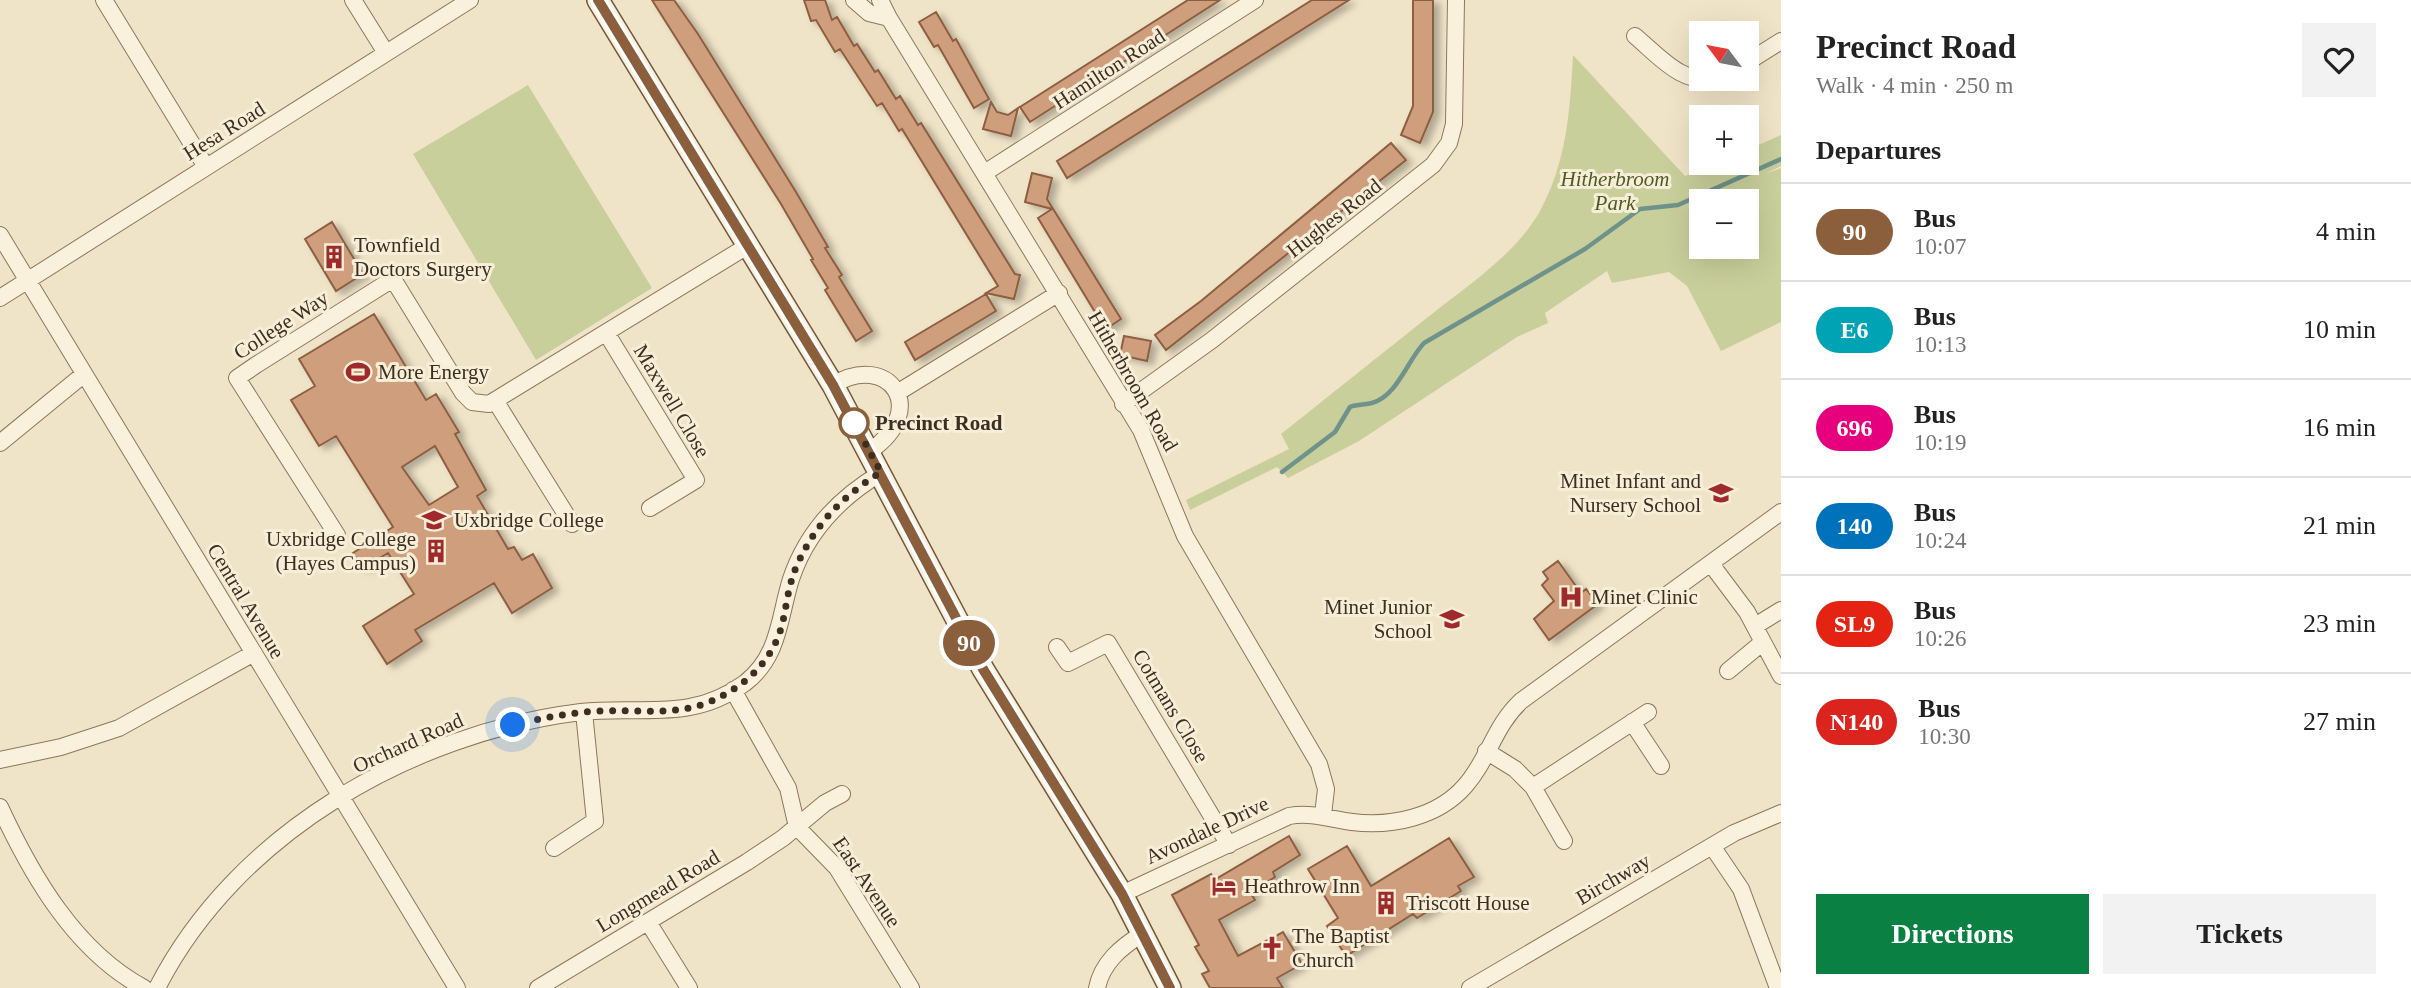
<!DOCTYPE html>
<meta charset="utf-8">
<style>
:root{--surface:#fff;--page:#f2f2f2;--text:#222;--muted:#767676;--line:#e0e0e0;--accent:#0b8043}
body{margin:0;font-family:Georgia,serif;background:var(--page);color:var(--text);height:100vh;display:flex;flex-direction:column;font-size:26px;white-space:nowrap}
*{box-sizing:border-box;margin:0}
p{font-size:23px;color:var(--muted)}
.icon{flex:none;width:38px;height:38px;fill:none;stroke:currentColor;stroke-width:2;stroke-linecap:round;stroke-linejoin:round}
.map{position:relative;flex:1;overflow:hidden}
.side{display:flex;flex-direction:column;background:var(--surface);width:630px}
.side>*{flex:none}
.badge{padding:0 14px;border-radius:23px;font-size:24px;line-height:46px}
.needle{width:46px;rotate:302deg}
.buttons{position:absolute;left:1689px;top:21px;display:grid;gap:14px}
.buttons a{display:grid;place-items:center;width:70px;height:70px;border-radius:0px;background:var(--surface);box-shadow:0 7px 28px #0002;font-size:35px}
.you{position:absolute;width:35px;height:35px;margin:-18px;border:5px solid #fff;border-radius:50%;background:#1a73e8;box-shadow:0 0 0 10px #1a73e833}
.map>.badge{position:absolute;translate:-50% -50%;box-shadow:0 0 0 4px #fff}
h2{padding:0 35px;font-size:26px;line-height:63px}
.round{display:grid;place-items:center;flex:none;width:74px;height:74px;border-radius:0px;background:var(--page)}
.headline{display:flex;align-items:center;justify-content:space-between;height:119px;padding:0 35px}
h1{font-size:33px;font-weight:800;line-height:52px}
.primary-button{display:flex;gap:14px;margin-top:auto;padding:14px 35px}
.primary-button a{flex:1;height:80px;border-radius:0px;background:var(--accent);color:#fff;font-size:28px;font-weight:800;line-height:80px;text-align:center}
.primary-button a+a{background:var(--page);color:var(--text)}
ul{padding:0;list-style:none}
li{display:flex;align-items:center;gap:21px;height:98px;padding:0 35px;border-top:2px solid var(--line)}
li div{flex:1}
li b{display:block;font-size:26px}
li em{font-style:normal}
li .badge{min-width:77px;font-weight:700;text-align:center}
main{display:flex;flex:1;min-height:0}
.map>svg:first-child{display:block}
.green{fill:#c9cf9b;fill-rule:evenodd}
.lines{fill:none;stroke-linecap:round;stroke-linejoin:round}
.stream{stroke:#6f938a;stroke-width:4.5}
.building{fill:#cf9f7d;stroke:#8d5f41;stroke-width:2;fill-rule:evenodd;filter:url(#shadow)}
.street-casing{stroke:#8d765c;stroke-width:18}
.secondary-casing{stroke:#6f573f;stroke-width:24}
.street{stroke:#faf1dc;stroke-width:16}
.secondary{stroke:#faf1dc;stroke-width:21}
.line-casing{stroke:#fff;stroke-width:16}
.line{stroke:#8b5e3c;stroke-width:10}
.walk{stroke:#3d2e20;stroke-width:7;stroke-dasharray:0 12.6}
.stop-dot{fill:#fff;stroke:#8b5e3c;stroke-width:3.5}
.labels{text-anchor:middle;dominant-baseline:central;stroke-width:6;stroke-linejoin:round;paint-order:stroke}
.street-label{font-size:21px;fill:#3d2e20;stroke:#f7eed8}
.park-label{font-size:21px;font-style:italic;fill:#4d5a26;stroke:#f7eed8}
.poi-label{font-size:21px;fill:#3d2e20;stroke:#f7eed8;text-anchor:start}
.stop-label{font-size:21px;font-weight:bold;fill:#3d2e20;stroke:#f7eed8;text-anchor:start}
</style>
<main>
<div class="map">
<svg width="1781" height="988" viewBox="0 0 1781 988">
<defs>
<filter id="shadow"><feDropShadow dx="6" dy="3.5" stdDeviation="3.5" flood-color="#0004"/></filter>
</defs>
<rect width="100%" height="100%" fill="#f0e4c8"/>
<path class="green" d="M1573 55 1685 176 1717 163H1746L1747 150 1781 135V166L1765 174 1781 168V322L1721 351 1687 286 1669 272 1612 283 1607 271 1545 313 1548 323 1517 337 1359 441 1288 478 1277 467 1190 510 1186 500 1289 449 1281 434C1330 395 1379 356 1428 317 1467 286 1515 255 1540 211 1567 161 1570 110 1573 55ZM1701 201H1746V247H1701Z
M528 85 652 288 536 360 413 154Z"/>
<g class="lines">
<path class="stream" d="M1282 472 1335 432 1350 407C1357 404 1365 405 1372 403 1398 395 1407 361 1424 343L1585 249 1640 209 1678 205 1781 159"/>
</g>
<path class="building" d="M652 0H674L698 34 796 192 828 247 825 248 842 275 839 277 872 331 856 341 825 290 828 288 811 260 813 259 781 204Z
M804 0H825L832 20 837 17 854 46 857 44 875 72 878 70 896 99 900 96 918 125 921 123 1015 274 1020 275 1014 299 986 293 998 286 902 129 899 131 882 103 877 106 840 49 835 52 816 20 811 21Z
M1188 0H1220L1030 122 1020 107Z
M1312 0H1349L1067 178 1057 161Z
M1413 0H1433V112L1420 143 1401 135 1413 106Z
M936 12 953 41 956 39 989 99 974 108 938 45 934 47 919 22Z
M991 102 997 112 1008 115 1018 108 1011 136 983 129Z
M1391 143 1406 160 1166 350 1155 335 1201 301Z
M1032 173 1052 178 1047 199 1121 319 1109 327H1104L1038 218 1052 209 1025 202Z
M332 222 363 274 336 291 305 239Z
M986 294 996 311 915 360 905 342Z
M374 314 426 400 436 394 459 432 455 434 486 490 477 496 508 549 514 547 522 560 533 554 552 588 512 613 494 583 415 630 422 641 387 664 363 626 414 594 388 553 363 568 353 553 393 527 336 436 319 446 291 400 315 386 299 359ZM435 446 458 487 429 505 402 467Z
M1124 336 1151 341 1147 361 1120 355Z
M1558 561 1581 593 1586 589 1598 604 1549 640 1534 619 1554 601 1542 585 1548 579 1543 572Z
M1289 836 1300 855 1273 872 1275 877 1250 892 1255 900 1219 920 1238 956 1283 932 1302 964 1277 978 1283 988H1210L1202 974 1209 971 1195 947 1199 945 1172 895 1211 874 1214 880Z
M1449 838 1474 877 1458 886 1461 891 1417 918 1413 914 1346 956 1327 926 1338 918 1308 869 1347 846 1371 886Z"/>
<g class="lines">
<g class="street-casing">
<path id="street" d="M104 0 206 167
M353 0 386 53
M854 0 869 13 889 18 1141 430 1185 536 1319 764 1326 789 1323 815
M880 0 889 18
M1635 36C1661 58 1682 85 1718 79
M1746 63 1781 41
M986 172 1255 0
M0 235 457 988
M0 298 470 0
M607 334 696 480 650 508
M833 385C888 351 931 409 870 451
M897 393 1059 293
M496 402 572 524
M1123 404 1212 340 1433 165 1449 143 1454 124 1456 0
M0 443 83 375
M337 535 237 378 256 365 393 279 463 393 472 402 489 404 749 245
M1711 564 1747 612 1781 676
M1755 626 1781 610
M1057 647 1068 663 1108 643 1229 845
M1728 671 1763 642
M733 690 788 788 797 827 837 868 911 988
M1632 722 1661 766
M1486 751 1515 769 1533 787 1648 712
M0 760 61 747 119 728 254 653
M1533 787 1564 841
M0 807C32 876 75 951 144 988
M1712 846 1741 889 1778 988
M554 848 595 821 584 712
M1122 894 1289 816C1312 812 1330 819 1352 822 1392 827 1438 817 1465 786 1489 759 1494 726 1521 701L1781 512
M648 922 689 988
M157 988C236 833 412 733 581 712 642 705 690 723 745 683 780 656 779 617 791 579 807 531 839 498 881 473
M538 988 747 862 783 838 825 803 842 794
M1097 988C1102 963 1121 947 1142 934
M1470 988 1734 833 1781 813"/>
</g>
<g class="secondary-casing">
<path id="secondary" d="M598 0 833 385 983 669 1122 894 1170 988"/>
</g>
<use href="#street" class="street"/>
<use href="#secondary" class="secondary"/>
</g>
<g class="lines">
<g class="line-casing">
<path id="line" d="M598 0 833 385 983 669 1122 894 1170 988"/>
</g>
<use href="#line" class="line"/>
<path class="walk" d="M513 725C542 718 572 712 602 711 638 709 672 716 707 703 744 688 774 661 783 621 787 602 789 583 797 565 816 523 843 496 881 472L854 423"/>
</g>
<defs>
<g id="building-bare" transform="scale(1.89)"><path d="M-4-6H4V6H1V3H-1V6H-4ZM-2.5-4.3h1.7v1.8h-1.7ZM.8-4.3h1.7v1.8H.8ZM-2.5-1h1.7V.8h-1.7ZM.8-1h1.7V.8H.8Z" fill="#9e2a2b" stroke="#f7eed8" stroke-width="2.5" paint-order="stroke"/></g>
<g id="stadium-bare" transform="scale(1.89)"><path d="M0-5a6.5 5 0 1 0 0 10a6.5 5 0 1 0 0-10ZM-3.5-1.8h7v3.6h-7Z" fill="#9e2a2b" stroke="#f7eed8" stroke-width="2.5" paint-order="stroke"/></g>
<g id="school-bare" transform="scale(1.89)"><path d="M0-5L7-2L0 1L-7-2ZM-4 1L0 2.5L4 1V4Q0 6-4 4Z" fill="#9e2a2b" stroke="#f7eed8" stroke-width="2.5" paint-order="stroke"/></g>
<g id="university-bare" transform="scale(1.89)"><path d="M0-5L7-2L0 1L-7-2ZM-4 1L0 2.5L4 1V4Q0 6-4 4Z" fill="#9e2a2b" stroke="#f7eed8" stroke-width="2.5" paint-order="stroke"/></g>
<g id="hospital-bare" transform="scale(1.89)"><path d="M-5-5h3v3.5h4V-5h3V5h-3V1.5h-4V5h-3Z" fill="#9e2a2b" stroke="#f7eed8" stroke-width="2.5" paint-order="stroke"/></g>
<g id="hotel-bare" transform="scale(1.89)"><path d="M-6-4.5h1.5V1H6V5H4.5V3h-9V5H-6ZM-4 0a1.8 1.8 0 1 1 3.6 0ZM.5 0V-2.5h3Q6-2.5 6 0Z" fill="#9e2a2b" stroke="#f7eed8" stroke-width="2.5" paint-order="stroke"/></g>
<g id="church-bare" transform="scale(1.89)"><path d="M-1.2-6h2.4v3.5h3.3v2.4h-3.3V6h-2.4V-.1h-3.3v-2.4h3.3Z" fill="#9e2a2b" stroke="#f7eed8" stroke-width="2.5" paint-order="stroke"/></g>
</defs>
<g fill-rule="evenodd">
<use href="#building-bare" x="334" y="257"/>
<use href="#stadium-bare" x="358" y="372"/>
<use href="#school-bare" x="1721" y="493"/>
<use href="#university-bare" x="434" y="520"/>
<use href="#building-bare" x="436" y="551"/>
<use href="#hospital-bare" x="1571" y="597"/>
<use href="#school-bare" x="1452" y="619"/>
<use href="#hotel-bare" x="1224" y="886"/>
<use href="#building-bare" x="1386" y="903"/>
<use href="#church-bare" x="1272" y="948"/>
</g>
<circle class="stop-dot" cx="854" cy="423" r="14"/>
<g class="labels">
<g class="street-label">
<text transform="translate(1109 69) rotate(-33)">Hamilton Road</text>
<text transform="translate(224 131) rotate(-32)">Hesa Road</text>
<text transform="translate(1334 218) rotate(-38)">Hughes Road</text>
<text transform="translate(281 325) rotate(-33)">College Way</text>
<text transform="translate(1133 381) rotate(60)">Hitherbroom Road</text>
<text transform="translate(672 401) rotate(59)">Maxwell Close</text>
<text transform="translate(246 601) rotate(59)">Central Avenue</text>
<text transform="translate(1171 706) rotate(59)">Cotmans Close</text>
<text transform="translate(408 743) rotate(-24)">Orchard Road</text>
<text transform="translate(1207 830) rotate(-25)">Avondale Drive</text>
<text transform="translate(1613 879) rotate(-30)">Birchway</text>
<text transform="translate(867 882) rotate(56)">East Avenue</text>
<text transform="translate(658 891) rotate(-31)">Longmead Road</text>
</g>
<g class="park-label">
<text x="1615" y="179">Hitherbroom<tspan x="1615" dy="24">Park</tspan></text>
</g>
<g class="poi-label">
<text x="354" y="245">Townfield<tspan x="354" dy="24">Doctors Surgery</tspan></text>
<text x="378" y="372">More Energy</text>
<text x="1701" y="481" text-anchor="end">Minet Infant and<tspan x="1701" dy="24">Nursery School</tspan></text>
<text x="454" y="520">Uxbridge College</text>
<text x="416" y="539" text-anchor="end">Uxbridge College<tspan x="416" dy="24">(Hayes Campus)</tspan></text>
<text x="1591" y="597">Minet Clinic</text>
<text x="1432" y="607" text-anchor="end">Minet Junior<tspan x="1432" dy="24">School</tspan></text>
<text x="1244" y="886">Heathrow Inn</text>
<text x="1406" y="903">Triscott House</text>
<text x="1292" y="936">The Baptist<tspan x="1292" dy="24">Church</tspan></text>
</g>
<g class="stop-label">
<text x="875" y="423">Precinct Road</text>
</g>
</g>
</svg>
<div class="buttons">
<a><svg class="needle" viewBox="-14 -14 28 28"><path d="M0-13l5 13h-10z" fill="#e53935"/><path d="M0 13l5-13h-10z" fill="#767676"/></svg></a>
<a>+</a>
<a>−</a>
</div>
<div class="you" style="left:513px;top:725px"></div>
<b class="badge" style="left:969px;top:643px;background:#8b5e3c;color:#fff">90</b>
</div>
<section class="side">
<div class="headline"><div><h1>Precinct Road</h1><p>Walk · 4 min · 250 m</p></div><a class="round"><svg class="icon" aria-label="heart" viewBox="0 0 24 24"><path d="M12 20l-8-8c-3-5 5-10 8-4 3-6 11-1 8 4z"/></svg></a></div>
<h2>Departures</h2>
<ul>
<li><span class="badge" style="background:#8b5e3c;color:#fff">90</span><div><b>Bus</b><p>10:07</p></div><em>4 min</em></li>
<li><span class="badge" style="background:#00a3b4;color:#fff">E6</span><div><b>Bus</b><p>10:13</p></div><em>10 min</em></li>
<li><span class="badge" style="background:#e6007e;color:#fff">696</span><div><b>Bus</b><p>10:19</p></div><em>16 min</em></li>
<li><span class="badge" style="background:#0072bc;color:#fff">140</span><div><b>Bus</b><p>10:24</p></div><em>21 min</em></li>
<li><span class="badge" style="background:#e42313;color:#fff">SL9</span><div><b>Bus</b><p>10:26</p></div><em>23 min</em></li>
<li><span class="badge" style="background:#dc241f;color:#fff">N140</span><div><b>Bus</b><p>10:30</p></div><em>27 min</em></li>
</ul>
<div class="primary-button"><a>Directions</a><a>Tickets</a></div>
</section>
</main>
